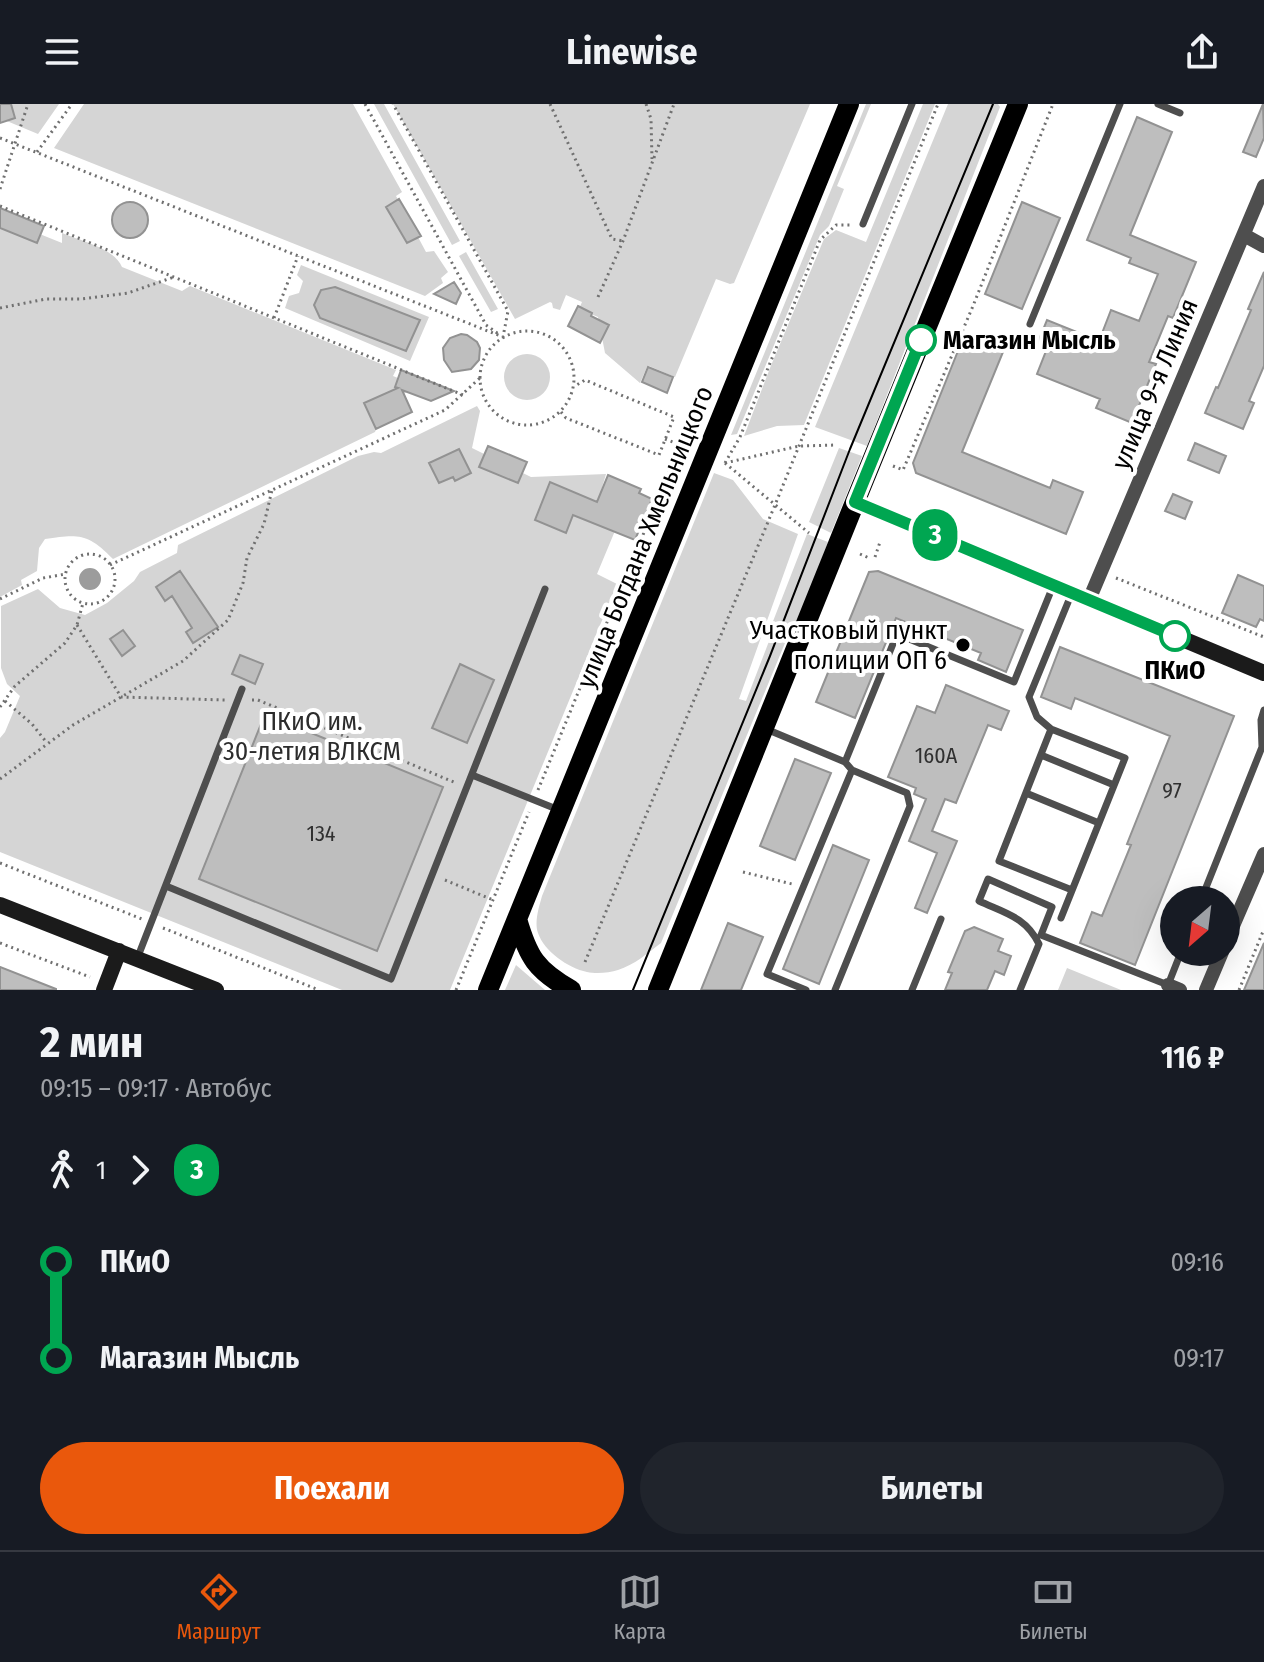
<!DOCTYPE html>
<html lang="ru">
<meta charset="utf-8">
<style>
:root{--surface:#171b24;--page:#20242c;--text:#f1f3f6;--muted:#9ea1a6;--line:#363941;--accent:#ea580c}
body{margin:0;font-family:"Fira Sans Condensed",sans-serif;background:var(--page);color:var(--text);height:100vh;display:flex;flex-direction:column;font-size:30px;white-space:nowrap}
*{box-sizing:border-box;margin:0}
p{font-size:26px;color:var(--muted)}
.icon{flex:none;width:44px;height:44px;fill:none;stroke:currentColor;stroke-width:2;stroke-linecap:round;stroke-linejoin:round}
.map{position:relative;height:886px;overflow:hidden}
.panel{display:flex;flex-direction:column;background:var(--surface);flex:1}
.panel>*{flex:none}
.badge{padding:0 16px;border-radius:26px;font-size:28px;line-height:52px}
.needle{width:52px;rotate:208deg}
.controls{position:absolute;left:1160px;top:782px;display:grid;gap:16px}
.controls a{display:grid;place-items:center;width:80px;height:80px;border-radius:50%;background:var(--surface);box-shadow:0 8px 32px #0002;font-size:40px}
.map>.badge{position:absolute;translate:-50% -50%;box-shadow:0 0 0 4px #fff}
.legs{display:flex;align-items:center;gap:12px;height:88px;padding:0 40px;font-size:26px}
.legs p{margin-inline-start:auto}
.head{display:flex;align-items:center;justify-content:space-between;height:136px;padding:0 40px}
h1{font-size:44px;font-weight:700;line-height:60px}
.action{display:flex;gap:16px;margin-top:auto;padding:16px 40px}
.action a{flex:1;height:92px;border-radius:48px;background:var(--accent);color:#fff;font-size:32px;font-weight:700;line-height:92px;text-align:center}
.action a+a{background:var(--page);color:var(--text)}
ul{padding:0 40px;list-style:none}
li{display:flex;align-items:center;gap:28px;height:96px;font-size:30px}
li i{display:grid;place-items:center;width:12px;height:100%;margin:0 10px;background:currentColor}
li i::after{content:'';width:20px;height:20px;margin:-10px;border:6px solid;border-radius:50%;background:var(--surface)}
li p{margin-inline-start:auto}
li:first-child i{background:linear-gradient(#0000 50%,currentColor 0)}
li:last-child i{background:linear-gradient(currentColor 50%,#0000 0)}
header{display:flex;justify-content:space-between;align-items:center;height:104px;padding:0 40px;background:var(--surface);font-size:36px;font-weight:700}
.tab-bar{display:flex;justify-content:space-around;align-items:center;height:112px;border-top:2px solid var(--line);background:var(--surface);font-size:22px;color:var(--muted)}
.tab-bar a{display:grid;justify-items:center;gap:4px}
.tab-bar .current{color:var(--accent)}
.map>svg:first-child{display:block}
.green{fill:#d5d5d5}
.water{fill:#9c9c9c}
.building{fill:#bebebe;stroke:#929292;stroke-width:2}
.lines{fill:none;stroke-linecap:round;stroke-linejoin:round}
.path{stroke:#707070;stroke-width:3;stroke-dasharray:2 4;stroke-linecap:butt}
.service{stroke:#4e4e4e;stroke-width:7}
.minor{stroke:#4e4e4e;stroke-width:14}
.secondary{stroke:#1b1b1b;stroke-width:16}
.primary{stroke:#000;stroke-width:20}
.tram{stroke:#000;stroke-width:2}
.line-1-casing{stroke:#fff;stroke-width:18}
.line-1{stroke:#00a651;stroke-width:12}
.stop-1-dot{fill:#fff;stroke:#00a651;stroke-width:4}
.poi-dot{fill:#000;stroke:#fff;stroke-width:3}
.labels{text-anchor:middle;dominant-baseline:central;stroke-width:8;stroke-linejoin:round;paint-order:stroke}
.number-label{font-size:22px;fill:#303030}
.stop-label{font-size:26px;font-weight:bold;fill:#000;stroke:#fff;text-anchor:start}
.street-label{font-size:26px;fill:#000;stroke:#fff}
.poi-label{font-size:26px;fill:#000;stroke:#fff;text-anchor:end}
.park-label{font-size:26px;fill:#2c2c2c;stroke:#fff}
</style>
<header><svg class="icon" aria-label="menu" viewBox="0 0 24 24"><path d="M4 6h16M4 12h16M4 18h16"/></svg>Linewise<svg class="icon" aria-label="share" viewBox="0 0 24 24"><path d="M12 15V3M7 8l5-5 5 5M5 13v7h14v-7"/></svg></header>
<div class="map">
<svg width="1264" height="886" viewBox="0 0 1264 886">
<rect width="100%" height="100%" fill="#fff"/>
<path class="green" d="M0 0H59L38 30 2 15Z
M84 0H353L402 88 396 92 426 148 434 147 448 168 441 174 443 179 425 192 54 44Z
M374 0H384L460 137 452 141Z
M393 0H810L734 179 730 180 716 175 675 273 649 262 647 263 640 279 605 249 598 213 579 205 582 198 566 191 560 206 553 204 552 199 550 198 515 215Z
M866 0H871L837 82 844 85 829 122 820 131 737 330 731 331Z
M923 0H935L804 321 777 322 744 332 770 264 824 135 836 126 866 138Z
M948 0H998L1000 3 867 342 815 323Z
M0 114 62 139V129C81 137 114 144 122 163L182 187 190 182 396 266 393 272 418 282 369 308 376 325 375 328 113 455C88 429 78 430 45 435L39 444 37 467 21 476 22 481 0 493Z
M466 148 498 205 491 208 459 152Z
M301 161 429 213 410 257 285 204 289 192 299 189 303 177 297 171Z
M504 273a23 23 0 1 1 46 0a23 23 0 1 1-46 0Z
M477 302 480 307 472 344 531 373 606 370 601 387 627 398 597 470 617 480 450 886H342L0 748V634L5 628 20 592 7 580 1 564V502L38 485 60 504 85 511 107 499 134 477 140 468 177 449 178 441 358 352 374 348 381 349Z
M839 344 862 352 831 429 809 418Z
M714 369 733 376 763 415 798 430 739 595 746 597 771 532 785 539 661 839C648 849 634 861 618 866 609 869 596 870 587 868 568 864 544 847 538 829 534 818 539 803 542 792Z
M807 430 828 438 792 533 770 525Z
M516 861 545 886H505Z
M1067 864 1121 886H1058Z"/>
<path class="water" d="M79 475a11 11 0 1 1 22 0a11 11 0 1 1-22 0Z"/>
<path class="building" d="M0 0H11L15 14 0 19Z
M1263 0 1264 34 1256 53 1243 48Z
M1137 13 1172 28 1130 131 1196 158 1173 214 1168 212 1149 258 1156 260 1132 319 1096 304 1100 295 1037 270 1046 247 1036 243 1047 216 1099 237 1111 206 1139 217 1158 170 1129 159 1131 154 1087 136Z
M399 95 421 132 407 139 386 103Z
M112 116a18 18 0 1 1 36 0a18 18 0 1 1-36 0Z
M1022 98 1060 114 1022 205 985 190Z
M0 104 44 122 37 139 0 124Z
M1264 168V262L1249 297 1254 299 1243 325 1205 309 1216 283 1218 284 1251 206 1248 205Z
M454 178 461 189 456 200 434 190Z
M335 183 420 216 406 247 320 214 314 201 321 186Z
M578 202 592 209 591 212 609 221 600 239 568 222Z
M461 230 467 231 477 238 480 244 479 256 471 265 452 268 444 256 443 244 450 234Z
M964 232 1003 248 962 348 1050 384 1053 376 1083 388 1066 430 916 369 913 359Z
M648 263 673 273 667 289 642 278Z
M401 266 454 287 431 297 402 286 412 308 376 325 364 299 398 284 395 283Z
M1195 339 1226 352 1219 369 1188 356Z
M488 342 527 358 518 379 479 363Z
M459 345 471 369 455 377 453 373 439 379 429 359Z
M608 371 641 385 639 389 652 395 635 436 573 411 566 429 535 416 550 378 597 398Z
M1173 390 1192 398 1185 415 1165 407Z
M180 467 218 523 193 539 186 528 192 524 172 492 165 497 156 483Z
M878 467 1023 526 1006 568 978 556 981 549 896 514 855 614 816 598 869 468Z
M1238 471 1264 482V517L1260 515 1256 523 1222 509Z
M123 526 135 542 122 552 110 535Z
M1060 543 1234 612 1135 861 1080 839 1092 808 1102 812 1131 741 1127 740 1170 632 1075 594 1071 605 1041 593Z
M240 551 263 560 255 580 232 570Z
M460 560 494 576 467 639 432 624Z
M946 581 1009 607 1001 626 988 621 956 699 945 695 932 727 957 737 927 809 915 804 937 749 909 737 926 695 914 690 916 684 888 673 917 602 935 609Z
M265 610 443 683 377 847 199 775Z
M795 655 831 669 795 756 760 742Z
M833 741 869 756 819 880 783 865Z
M728 819 763 833 741 886H701Z
M974 823 1003 835 998 847 1011 852 1004 871 995 867 987 886H945L952 869 948 868 965 827Z
M1264 839V886H1244Z
M0 863 56 885V886H0Z"/>
<g class="lines">
<path class="path" d="M365 0 486 221 500 231
M550 0 612 135 623 137
M646 0 651 15 652 55
M0 34 503 233 508 207 393 0
M37 48 72 0
M0 85 28 0
M0 102 463 291
M598 193 623 137 674 0
M0 204 46 195H82L128 189 174 173
M274 214 298 152
M480 274a47 47 0 1 1 94 0a47 47 0 1 1-94 0Z
M561 308 566 314 659 351 674 313 585 276 575 282
M665 335 688 344
M725 359 740 333 820 136 836 121H852
M725 359 799 342 837 341
M725 359 809 429
M893 362 903 366 973 202 1053 0
M860 450 869 454
M65 475a25 25 0 1 1 50 0a25 25 0 1 1-50 0Z
M875 453 880 438
M110 461 445 306 480 274
M1116 474 1264 533
M0 495 43 474 66 470
M77 521 121 593 225 596
M252 596H258L456 679
M5 597 32 620 47 639
M0 603 15 582 65 539 77 521 83 499
M0 675 73 621 183 557 228 516 243 479 247 454 264 420 272 386
M538 686 680 341
M0 759 142 815
M743 768 792 780
M445 776 493 796
M163 824 319 886
M0 839 90 873
M585 858 775 401 938 0
M456 886 529 708
M1239 886 1264 825"/>
<path class="service" d="M1158 0 1180 9
M863 120 912 0
M1030 220 1120 0
M766 625 845 658 852 666 907 689 910 702 835 886
M1051 625 999 757 1072 786
M1041 651 1114 681
M845 658 897 530 1014 578 1053 482
M472 671 559 706
M1026 689 1099 719
M166 782 391 875 545 485
M1201 796 1262 643 1261 616 1264 606
M1061 814 1125 654 1051 625 1037 613 1029 593 1071 491
M137 855 242 585
M806 886 767 870 852 666
M912 886 941 815
M1020 886 1039 840C1026 813 1005 809 979 797L988 775 1052 803 1041 831 1168 881 1181 848"/>
<path class="minor" d="M1244 131 1264 142
M1089 496 1264 82
M1226 838 1264 750
M1168 881 1180 886
M1206 886 1222 848"/>
<path class="secondary" d="M855 398 1264 569
M0 801 216 886
M104 886 119 847"/>
<path class="primary" d="M517 815C528 853 536 866 571 886
M488 886 849 0
M658 886 855 398 1018 0"/>
<path class="tram" d="M633 886 770 552 850 345 993 0"/>
</g>
<g class="lines">
<g class="line-1-casing">
<path id="line-1" d="M921 236 855 398 1175 532"/>
</g>
<use href="#line-1" class="line-1"/>
</g>
<g class="stop-1-dot">
<circle cx="921" cy="236" r="14"/>
<circle cx="1175" cy="532" r="14"/>
</g>
<circle class="poi-dot" cx="963" cy="541" r="8"/>
<g class="labels">
<g class="number-label">
<text x="936" y="651">160А</text>
<text x="1172" y="686">97</text>
<text x="321" y="729">134</text>
</g>
<g class="stop-label">
<text x="943" y="236">Магазин Мысль</text>
<text x="1175" y="566" text-anchor="middle">ПКиО</text>
</g>
<g class="street-label">
<text transform="translate(1155 280) rotate(-67)">улица 9-я Линия</text>
<text transform="translate(645 433) rotate(-68)">улица Богдана Хмельницкого</text>
</g>
<g class="poi-label">
<text x="947" y="526">Участковый пункт<tspan x="947" dy="30">полиции ОП 6</tspan></text>
</g>
<g class="park-label">
<text x="312" y="617">ПКиО им.<tspan x="312" dy="30">30-летия ВЛКСМ</tspan></text>
</g>
</g>
</svg>
<div class="controls">
<a><svg class="needle" viewBox="-14 -14 28 28"><path d="M0-13l5 13h-10z" fill="#e53935"/><path d="M0 13l5-13h-10z" fill="#9ea1a6"/></svg></a>
</div>
<b class="badge" style="left:935px;top:431px;background:#00a651;color:#fff">3</b>
</div>
<section class="panel">
<div class="head"><div><h1>2 мин</h1><p>09:15 – 09:17 · Автобус</p></div><b>116 ₽</b></div>
<div class="legs"><svg class="icon" aria-label="walk" viewBox="0 0 24 24"><circle cx="13" cy="4" r="2"/><path d="M13 8l-2 6 4 7M11 14l-3 7M7 12l3-4h3l4 4"/></svg>1<svg class="icon" aria-label="forward" viewBox="0 0 24 24"><path d="M9 5l7 7-7 7"/></svg><b class="badge" style="background:#00a651;color:#fff">3</b></div>
<ul>
<li><i style="color:#00a651"></i><b>ПКиО</b><p>09:16</p></li>
<li><i style="color:#00a651"></i><b>Магазин Мысль</b><p>09:17</p></li>
</ul>
<div class="action"><a>Поехали</a><a>Билеты</a></div>
</section>
<nav class="tab-bar">
<a class="current"><svg class="icon" aria-label="directions" viewBox="0 0 24 24"><path d="M12 3l9 9-9 9-9-9zM9 14v-3h6M13 9l2 2-2 2"/></svg>Маршрут</a>
<a><svg class="icon" aria-label="map" viewBox="0 0 24 24"><path d="M3 6l6-2 6 2 6-2v14l-6 2-6-2-6 2zM9 4v14M15 6v14"/></svg>Карта</a>
<a><svg class="icon" aria-label="tickets" viewBox="0 0 24 24"><path d="M3 7h18v10H3zM15 7v10"/></svg>Билеты</a>
</nav>
